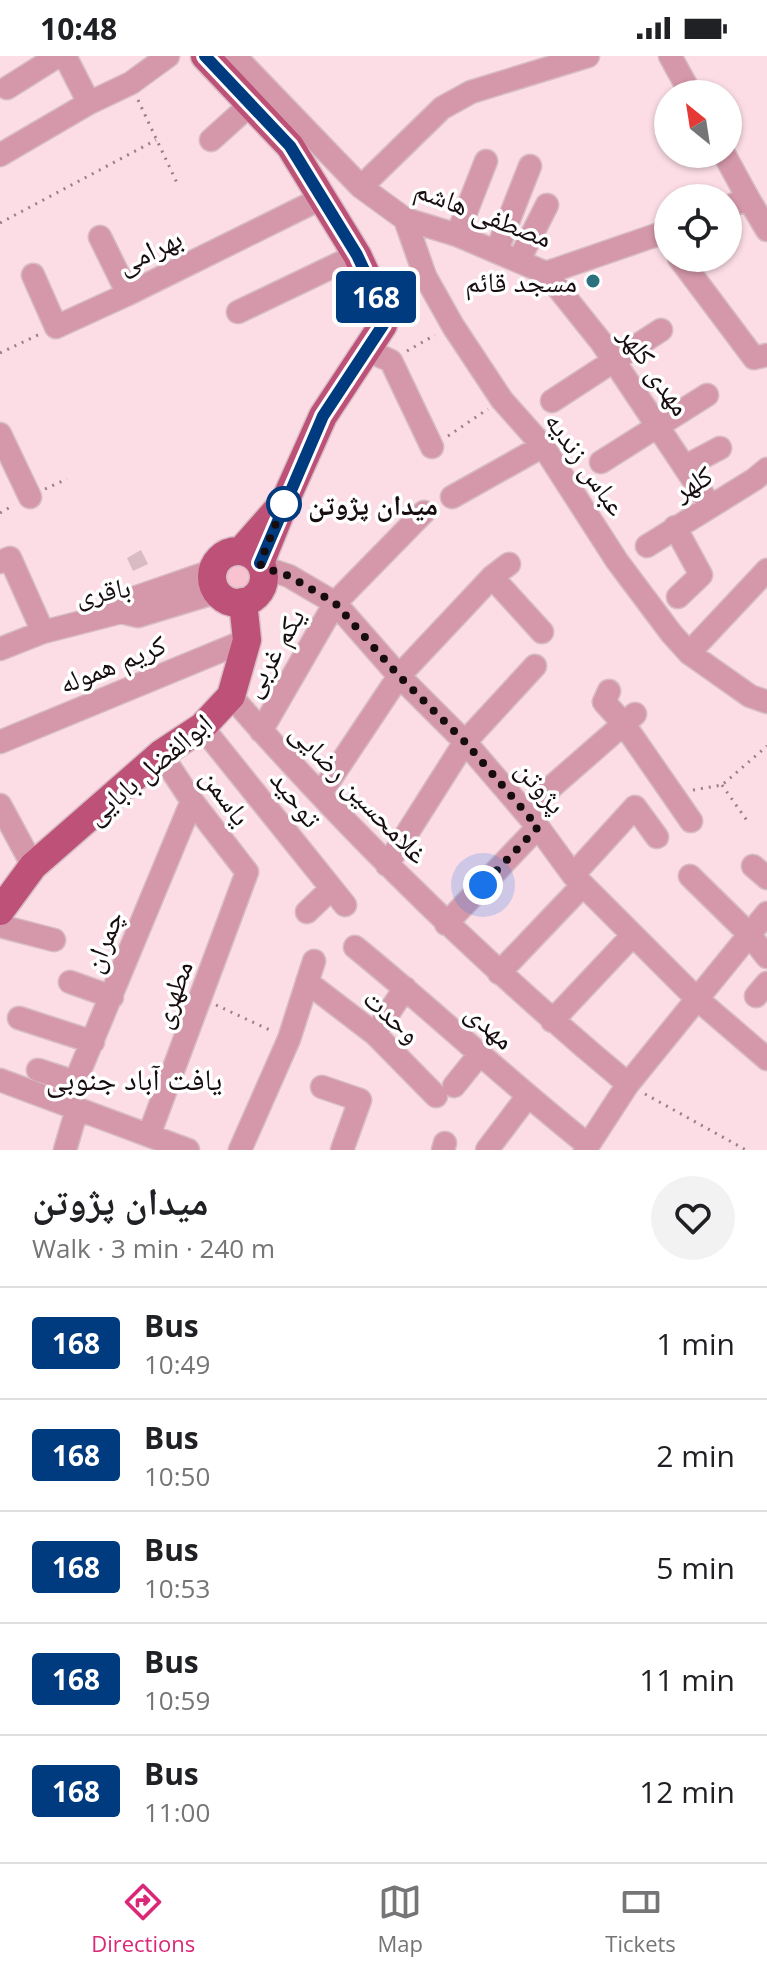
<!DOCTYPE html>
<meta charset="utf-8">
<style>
:root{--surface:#fff;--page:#f2f2f2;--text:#202124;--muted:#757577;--line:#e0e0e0;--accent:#db2777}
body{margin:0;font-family:"Open Sans","Noto Naskh Arabic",sans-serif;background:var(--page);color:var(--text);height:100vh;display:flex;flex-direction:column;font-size:30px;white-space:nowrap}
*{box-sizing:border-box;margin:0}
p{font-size:26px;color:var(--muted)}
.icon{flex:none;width:44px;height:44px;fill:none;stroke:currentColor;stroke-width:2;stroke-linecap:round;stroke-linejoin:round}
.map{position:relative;height:1094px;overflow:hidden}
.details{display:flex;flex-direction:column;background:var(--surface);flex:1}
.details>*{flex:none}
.badge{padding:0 16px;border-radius:6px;font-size:28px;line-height:52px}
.needle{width:52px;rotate:330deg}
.fabs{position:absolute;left:654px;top:24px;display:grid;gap:16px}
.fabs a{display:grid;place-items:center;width:88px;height:88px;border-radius:50%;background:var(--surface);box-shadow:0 2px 6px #0004;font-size:40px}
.you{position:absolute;width:40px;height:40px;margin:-20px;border:6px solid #fff;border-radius:50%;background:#1a73e8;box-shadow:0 0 0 12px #1a73e833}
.map>.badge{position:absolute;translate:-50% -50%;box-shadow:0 0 0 4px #fff}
.round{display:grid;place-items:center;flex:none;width:84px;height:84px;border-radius:42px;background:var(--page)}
.headline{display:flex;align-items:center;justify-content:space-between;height:136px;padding:0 32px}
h1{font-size:38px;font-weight:700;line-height:60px}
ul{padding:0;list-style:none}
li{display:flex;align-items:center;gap:24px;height:112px;padding:0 32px;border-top:2px solid var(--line)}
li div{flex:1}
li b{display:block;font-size:30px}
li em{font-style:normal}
li .badge{min-width:88px;font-weight:700;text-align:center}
.status{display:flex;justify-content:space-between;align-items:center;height:56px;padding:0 40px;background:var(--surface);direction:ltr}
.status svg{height:22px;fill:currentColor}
.tabs{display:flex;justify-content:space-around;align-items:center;height:112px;border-top:2px solid var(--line);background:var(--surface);font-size:22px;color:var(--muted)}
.tabs a{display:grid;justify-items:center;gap:4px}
.tabs .active{color:var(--accent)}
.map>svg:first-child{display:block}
.green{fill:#f8c2d1}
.building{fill:#d8bbc3}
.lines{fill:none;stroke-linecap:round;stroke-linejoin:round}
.minor-casing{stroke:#d7bcc3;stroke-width:25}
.major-casing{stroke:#d7bcc3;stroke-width:31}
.path{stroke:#978187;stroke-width:3;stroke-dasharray:2 6;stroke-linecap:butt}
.minor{stroke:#d598aa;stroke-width:22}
.major{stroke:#bd5178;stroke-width:28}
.line-casing{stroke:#fff;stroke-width:18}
.line{stroke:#003b80;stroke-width:12}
.walk{stroke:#170d10;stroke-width:8;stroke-dasharray:0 14.4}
.poi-dot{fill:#2b727e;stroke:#fff;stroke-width:3}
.stop-dot{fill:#fff;stroke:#003b80;stroke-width:4}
.labels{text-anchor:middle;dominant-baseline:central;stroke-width:7;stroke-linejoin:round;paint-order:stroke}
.street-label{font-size:28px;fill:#170d10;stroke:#fff}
.poi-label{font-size:28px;fill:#170d10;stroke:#fff;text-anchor:end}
.stop-label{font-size:28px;font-weight:bold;fill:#170d10;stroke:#fff;text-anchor:start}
.neighbourhood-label{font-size:30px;fill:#170d10;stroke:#fff}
</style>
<div class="status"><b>10:48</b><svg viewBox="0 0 49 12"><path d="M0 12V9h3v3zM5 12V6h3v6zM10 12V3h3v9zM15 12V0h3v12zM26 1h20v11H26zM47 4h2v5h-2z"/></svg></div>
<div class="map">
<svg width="767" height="1094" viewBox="0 0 767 1094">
<rect width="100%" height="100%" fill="#fcdde5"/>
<path class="green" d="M217 520a20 20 0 1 1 40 0a20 20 0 1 1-40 0Z"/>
<path class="building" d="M141 494 148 508 133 515 127 502Z"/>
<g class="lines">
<g class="minor-casing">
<path id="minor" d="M65 0 89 47
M235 0 361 131 405 163 457 179 546 217 668 175
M670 0 691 38
M7 32 58 0
M211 84 251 48
M724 98 748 142 728 151
M0 99 89 47 131 27 168 0
M361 131 442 52 471 36 588 0
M748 142 767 174
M405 163 425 220 453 270 502 344 543 390 617 505 671 577 689 597 750 640 767 646
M457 179 486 105
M100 181 128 238
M497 194 530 110
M679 202 754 302 767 299
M519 204 547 149
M546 217 602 287 710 449
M33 219 56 271 128 238 322 142
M238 256 357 199
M367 294 391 305 432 391
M552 345 661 274
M0 378 30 441
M601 406 707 339
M686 410 720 392
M452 441 543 390
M675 471 701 519 678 541
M647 490 755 423 767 413
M0 506 10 502 43 576
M262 511 289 520 335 547 399 620 465 686 538 771 573 819 696 942 767 1003
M492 521 542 576
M121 556 134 542 212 515
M0 593 43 576 121 556 138 560 217 536
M689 597 767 514
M609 635 604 646 623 667 691 765
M231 640C353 780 485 909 628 1028
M202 671 345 849
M261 675 335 547 424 456
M0 686 247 584
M321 737 399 620 492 521 509 508
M0 749 33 810
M524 755 635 658
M387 809 465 686 535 610
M753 810 767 822
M573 819 635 751 657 781
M690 820 748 877 767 901
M307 856 331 833
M446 868 538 771
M0 870 54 884
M355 891C434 955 508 1026 588 1089
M499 917 583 829
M70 926 112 941
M307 926 375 978 436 1040
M756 940 767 927
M19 962 93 986
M552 965 633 879
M375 978 405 932
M38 1014 75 1026
M0 1024 188 1094
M454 1030 479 999
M322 1031 360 1044 342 1094
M66 1048 192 745
M149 1079 247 816 192 745 161 698
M65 1094 77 1053
M240 1094 289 983 314 905
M443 1094 445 1087
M487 1094 527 1041
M585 1094 628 1028 767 857"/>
</g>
<g class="major-casing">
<path id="major" d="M205 0 290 90 357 199 378 244 383 269 323 360 285 445
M241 495 285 445 260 507
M212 521a26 26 0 1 1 52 0a26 26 0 1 1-52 0Z
M0 855 33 810 161 698 202 671 231 640 247 584 243 546"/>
</g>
<path class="path" d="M138 44 177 127
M0 167 156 84
M407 295 435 279
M0 297 40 278
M448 380 488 353
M45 433 67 423
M0 457 14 449
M722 729 748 766
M693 734 722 729 767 690
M216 949 274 976
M645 1038 746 1094"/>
<use href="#minor" class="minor"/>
<use href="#major" class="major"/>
</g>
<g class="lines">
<g class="line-casing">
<path id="line" d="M205 0 290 90 357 199 378 244 382 256 383 269 323 360 260 507"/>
</g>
<use href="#line" class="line"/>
<path class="walk" d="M284 448 285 445 260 507 262 511 289 520 335 547 399 620 465 686 538 771 483 829"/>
</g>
<circle class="poi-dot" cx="593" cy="225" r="8"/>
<circle class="stop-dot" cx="284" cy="448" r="16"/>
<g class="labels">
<g class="street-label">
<text transform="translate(484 156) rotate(21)">مصطفی هاشم</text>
<text transform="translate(149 194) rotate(-26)">بهرامی</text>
<text transform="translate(656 314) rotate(55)">مهدی کلهر</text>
<text transform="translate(587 407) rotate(55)">عباس زندیه</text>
<text transform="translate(692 426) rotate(-31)">کلهر</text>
<text transform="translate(103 534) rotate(-9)">باقری</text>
<text transform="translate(272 596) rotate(-60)">یکم غربی</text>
<text transform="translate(112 607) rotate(-22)">کریم هموله</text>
<text transform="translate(148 712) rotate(-40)">ابوالفضل بابایی</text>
<text transform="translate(542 730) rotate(50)">پژوتن</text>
<text transform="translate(360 736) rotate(46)">غلامحسین رضایی</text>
<text transform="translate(227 740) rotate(54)">یاسمن</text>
<text transform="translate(297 742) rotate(52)">توحید</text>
<text transform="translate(102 885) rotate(-68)">چمران</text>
<text transform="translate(171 938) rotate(-70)">مطهری</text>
<text transform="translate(393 959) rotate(42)">وحدت</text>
<text transform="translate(491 969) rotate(42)">مهدی</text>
</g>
<g class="poi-label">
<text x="577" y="225">مسجد قائم</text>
</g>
<g class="stop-label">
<text x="308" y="448">میدان پژوتن</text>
</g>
<g class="neighbourhood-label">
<text x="134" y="1022">یافت آباد جنوبی</text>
</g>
</g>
</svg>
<div class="fabs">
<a><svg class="needle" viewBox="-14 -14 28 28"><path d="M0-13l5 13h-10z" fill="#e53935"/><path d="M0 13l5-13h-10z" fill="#757577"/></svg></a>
<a><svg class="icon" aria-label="locate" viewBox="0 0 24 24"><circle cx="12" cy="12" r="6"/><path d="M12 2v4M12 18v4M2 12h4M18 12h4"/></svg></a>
</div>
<div class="you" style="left:483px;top:829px"></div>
<b class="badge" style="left:376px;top:241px;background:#003b80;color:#fff">168</b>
</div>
<section class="details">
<div class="headline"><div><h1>میدان پژوتن</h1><p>Walk · 3 min · 240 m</p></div><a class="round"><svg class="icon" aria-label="heart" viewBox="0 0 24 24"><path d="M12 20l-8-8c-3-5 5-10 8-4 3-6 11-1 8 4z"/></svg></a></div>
<ul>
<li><span class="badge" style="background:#003b80;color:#fff">168</span><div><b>Bus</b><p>10:49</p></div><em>1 min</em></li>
<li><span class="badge" style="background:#003b80;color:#fff">168</span><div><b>Bus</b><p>10:50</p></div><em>2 min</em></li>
<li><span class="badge" style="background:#003b80;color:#fff">168</span><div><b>Bus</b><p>10:53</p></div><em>5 min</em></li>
<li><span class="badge" style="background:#003b80;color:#fff">168</span><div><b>Bus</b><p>10:59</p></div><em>11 min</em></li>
<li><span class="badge" style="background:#003b80;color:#fff">168</span><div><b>Bus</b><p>11:00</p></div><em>12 min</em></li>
</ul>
</section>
<nav class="tabs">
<a class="active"><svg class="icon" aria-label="directions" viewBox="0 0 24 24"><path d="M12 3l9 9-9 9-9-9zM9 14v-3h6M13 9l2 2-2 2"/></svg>Directions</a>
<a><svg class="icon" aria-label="map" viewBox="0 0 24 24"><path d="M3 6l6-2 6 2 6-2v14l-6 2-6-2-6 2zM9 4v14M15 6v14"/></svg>Map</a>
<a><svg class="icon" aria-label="tickets" viewBox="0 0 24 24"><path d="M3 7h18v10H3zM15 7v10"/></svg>Tickets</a>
</nav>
